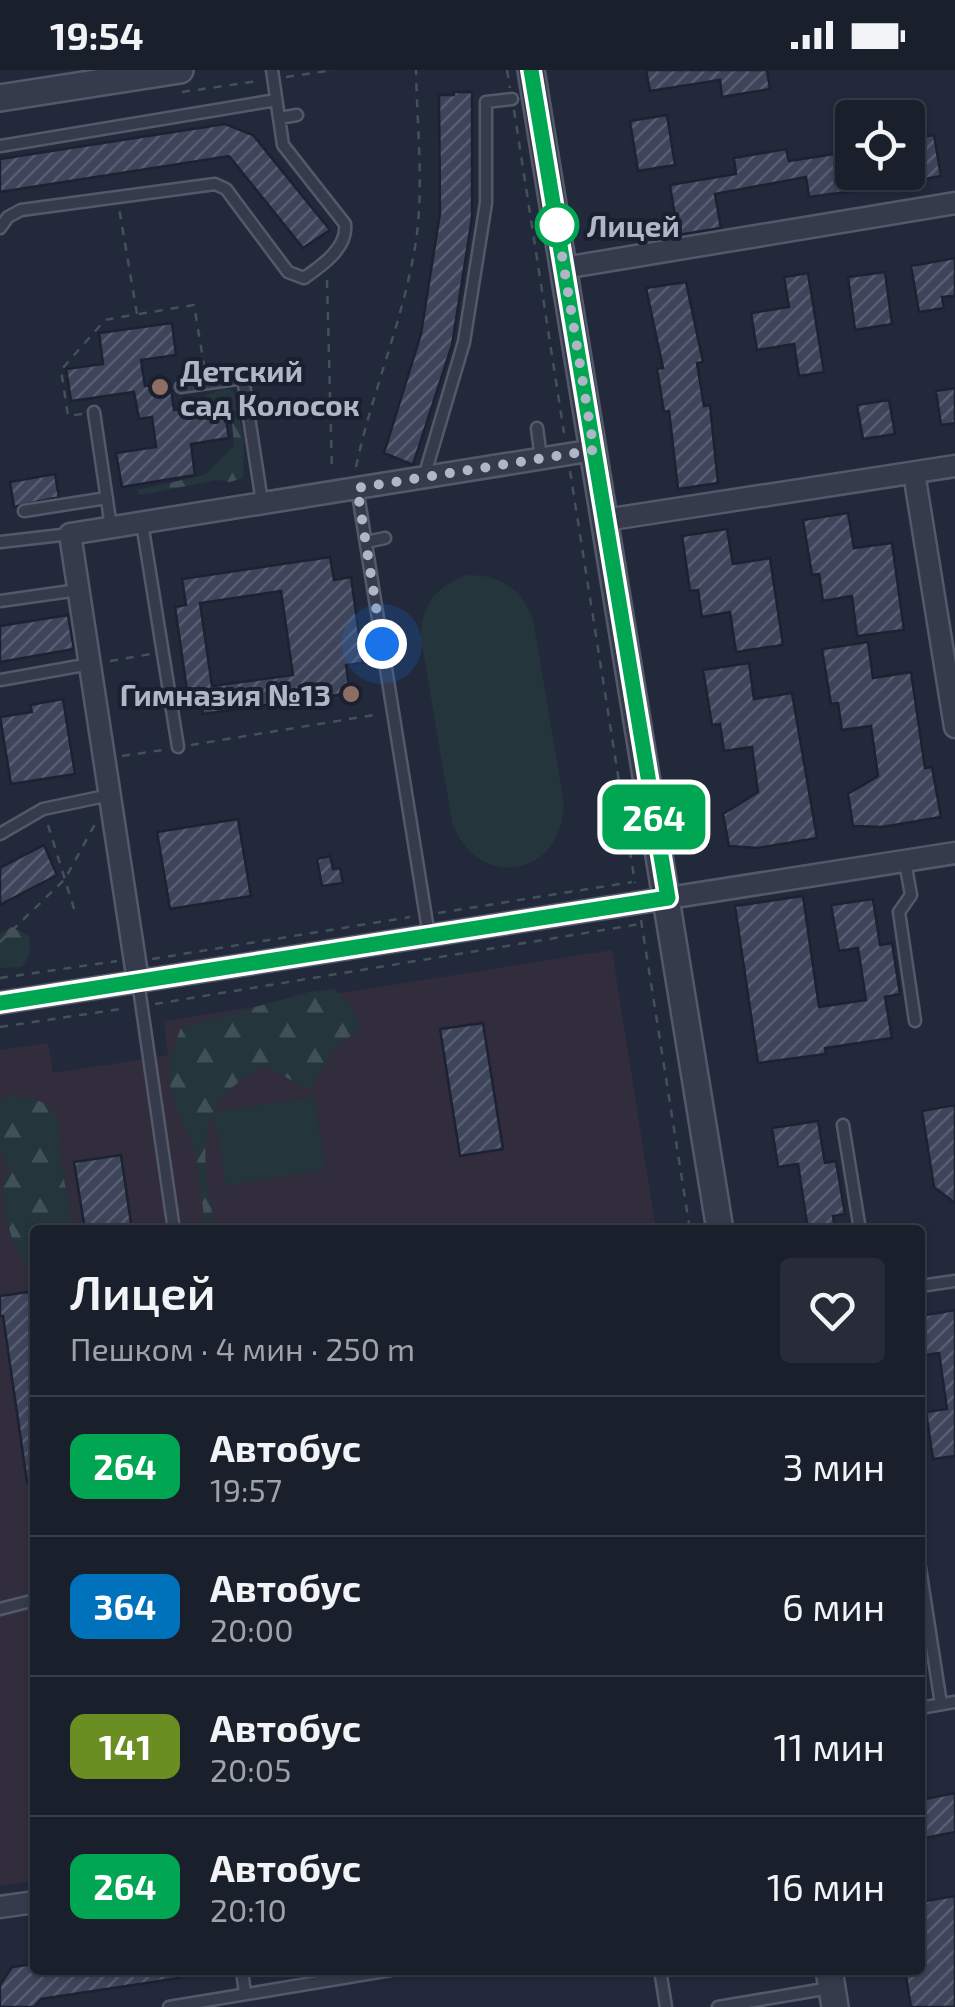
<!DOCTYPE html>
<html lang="ru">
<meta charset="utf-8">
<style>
:root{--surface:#1a1f2c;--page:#272c38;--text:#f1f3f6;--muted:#9fa2a9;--line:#383d48}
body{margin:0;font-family:"Exo 2",sans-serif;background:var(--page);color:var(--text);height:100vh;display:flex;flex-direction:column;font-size:38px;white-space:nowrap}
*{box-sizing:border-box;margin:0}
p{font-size:32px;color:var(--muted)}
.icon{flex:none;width:55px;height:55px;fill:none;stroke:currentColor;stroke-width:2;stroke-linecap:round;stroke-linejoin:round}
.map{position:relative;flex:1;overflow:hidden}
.drawer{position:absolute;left:30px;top:1155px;width:895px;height:750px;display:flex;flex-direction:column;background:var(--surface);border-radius:10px;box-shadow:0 2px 8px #0004,0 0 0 2px var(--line)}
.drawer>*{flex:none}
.badge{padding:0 20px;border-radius:15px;font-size:35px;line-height:65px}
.tools{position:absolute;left:835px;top:30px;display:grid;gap:20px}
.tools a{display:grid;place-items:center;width:90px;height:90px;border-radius:10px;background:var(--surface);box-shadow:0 2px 8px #0004,0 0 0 2px var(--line);font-size:50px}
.you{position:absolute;width:50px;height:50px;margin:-25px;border:8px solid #fff;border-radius:50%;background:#1a73e8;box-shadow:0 0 0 15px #1a73e833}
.map>.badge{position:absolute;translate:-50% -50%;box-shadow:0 0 0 5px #fff}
.round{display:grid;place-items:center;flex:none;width:105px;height:105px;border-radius:10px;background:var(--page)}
.summary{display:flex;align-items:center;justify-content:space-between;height:170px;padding:0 40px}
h1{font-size:48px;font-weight:600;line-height:75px}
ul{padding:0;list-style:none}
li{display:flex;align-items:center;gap:30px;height:140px;padding:0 40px;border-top:2px solid var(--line)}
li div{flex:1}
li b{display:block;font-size:38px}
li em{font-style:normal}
li .badge{min-width:110px;font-weight:700;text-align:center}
.status{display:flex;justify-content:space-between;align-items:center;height:70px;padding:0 50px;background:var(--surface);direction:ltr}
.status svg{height:28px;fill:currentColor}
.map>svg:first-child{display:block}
.medical{fill:#312d3c}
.green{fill:#24353c}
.forest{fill:url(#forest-firs)}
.building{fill:url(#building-hatch);stroke:#1d2232;stroke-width:2.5;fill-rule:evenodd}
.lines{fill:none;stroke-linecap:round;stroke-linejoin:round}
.service-casing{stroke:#535969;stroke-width:15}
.minor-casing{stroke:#535969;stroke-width:25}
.tertiary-casing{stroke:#535969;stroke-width:30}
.path{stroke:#415259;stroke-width:2.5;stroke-dasharray:8 8;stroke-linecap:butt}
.service{stroke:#353b4b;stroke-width:10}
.minor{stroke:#353b4b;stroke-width:20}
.tertiary{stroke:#353b4b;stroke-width:25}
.line-casing{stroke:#fff;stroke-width:22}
.line{stroke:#00a651;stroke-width:15}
.walk{stroke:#b0b6c7;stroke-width:10;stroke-dasharray:0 18}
.stop-dot{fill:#fff;stroke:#00a651;stroke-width:5}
.education-dot{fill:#8d6e63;stroke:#1b2030;stroke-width:4}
.labels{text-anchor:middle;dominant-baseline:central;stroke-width:8;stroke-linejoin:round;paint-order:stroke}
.stop-label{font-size:30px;font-weight:bold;fill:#b0b6c7;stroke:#1b2030;text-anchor:start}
.poi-label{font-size:30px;font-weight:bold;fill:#b0b6c7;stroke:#1b2030;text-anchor:start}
</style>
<div class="status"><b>19:54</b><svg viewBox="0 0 49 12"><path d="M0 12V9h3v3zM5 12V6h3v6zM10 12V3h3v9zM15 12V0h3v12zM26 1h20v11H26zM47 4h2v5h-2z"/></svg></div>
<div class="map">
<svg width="955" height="1937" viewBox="0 0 955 1937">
<defs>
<pattern id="forest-firs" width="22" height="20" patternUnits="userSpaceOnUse" patternTransform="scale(2.5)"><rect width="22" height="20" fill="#24353c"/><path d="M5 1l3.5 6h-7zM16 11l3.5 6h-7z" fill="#415057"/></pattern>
<pattern id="building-hatch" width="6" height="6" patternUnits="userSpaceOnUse" patternTransform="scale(2.5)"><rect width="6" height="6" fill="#3e455b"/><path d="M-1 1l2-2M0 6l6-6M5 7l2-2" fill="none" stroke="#575e71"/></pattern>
</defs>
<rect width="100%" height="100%" fill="#22293b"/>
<path class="medical" d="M612 880 656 1160H35V1811L0 1816V980L48 973 53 1003 125 992 168 985 164 951Z"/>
<path class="green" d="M467 505C501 505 521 518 533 549L564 734C562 808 477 822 452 752L421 569C421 536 435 516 467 505Z
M314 1026 325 1099 226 1116 214 1043Z"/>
<path class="forest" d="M222 319 233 320 244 369 243 408 230 412 217 410 140 425 137 420 205 405 234 376 231 340 223 330 210 334 205 330 207 325Z
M12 857 29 866 30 883 22 897 0 898V864Z
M335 919 352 937 360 958 333 980 311 1020 263 996C251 1005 235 1013 225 1024 193 1062 208 1115 215 1160H206C202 1134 200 1108 195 1083 191 1066 183 1055 177 1040 165 1010 169 986 181 958L309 922Z
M10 1026C70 1030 55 1053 62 1097 65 1118 70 1139 73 1160H35V1206C16 1193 0 1137 3 1114 4 1108 8 1103 10 1098L0 1078V1036L2 1030Z"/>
<path class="building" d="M646 0H767L770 19 722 27 720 10 650 21Z
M454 22H472V148L452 275 413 395 384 383 421 264 440 143 439 25H454Z
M667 45 675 95 638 101 630 51Z
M225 54 253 65 330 160 303 178 229 86 0 122V89Z
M934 65 941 106 908 112V69Z
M786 79 789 91 847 82 853 121 809 127 806 107 715 124 721 158 678 165 670 115 736 104 734 88Z
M955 188V226L942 227 944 238 919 242 911 196Z
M885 202 892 254 855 260 848 207Z
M808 203 824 302 799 306 794 274 757 280 751 243 789 237 784 207Z
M686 212 703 292 697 293 704 336 710 335 718 413 678 419 669 341 664 342 657 299 663 298 646 218Z
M172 253 176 285 141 290 145 316 170 312 174 340 180 339 181 342 224 336 229 368 191 374 195 405 122 417 116 383 156 377 152 347 139 349 134 322 71 331 66 299 103 294 99 263Z
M955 318V353L941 355 936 321Z
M889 330 895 364 863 369 857 335Z
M55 404 59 427 14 437 10 412Z
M848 443 854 478 892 473 904 560 857 566 852 526 823 531 819 504 812 505 803 450Z
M727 459 733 494 770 488 783 575 736 582 730 542 702 547 698 520 690 521 682 466Z
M330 487 334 510 351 507 363 593 346 595 350 623 203 644 199 618 187 620 175 537 186 535 182 509ZM281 521 293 605 212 616 200 533Z
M68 545 74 579 0 592V556Z
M868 572 873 608 911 602 925 698 932 697 941 747 882 757 853 756 848 724 878 706 871 656 842 660 838 633 831 634 822 579Z
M749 593 754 629 792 623 817 768 758 778 729 776 723 744 758 722 752 677 724 681 720 654 712 655 703 600Z
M63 629 75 704 11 714 0 647 32 642 30 635Z
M238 749 251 826 170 839 157 762Z
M44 775 57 805 0 835V798Z
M330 786 333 799 340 798 343 813 322 816 317 789Z
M803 826 819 937 866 930 858 878 839 881 831 835 873 829 880 875 892 873 900 924 885 927 892 968 825 978 826 984 758 993 735 836Z
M483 953 503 1079 460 1086 440 959Z
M955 1035V1133L934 1117 922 1041Z
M818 1051 825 1093 836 1091 845 1144 833 1146 835 1160H808L798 1094 778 1097 772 1058Z
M121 1085 132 1160H85L74 1092Z
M35 1221V1412H27L3 1246H0V1226Z
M955 1240V1386L933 1389 926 1342 947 1339 939 1283 920 1286V1246Z
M955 1723V1762L920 1769V1730Z
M955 1826V1937H911L905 1900H920V1832Z
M35 1894V1900H179V1908L41 1929 34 1937H0V1915L12 1897Z"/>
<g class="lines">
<g class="service-casing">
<path id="service" d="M279 48 297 45
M0 76 276 30
M0 158 8 147 21 140 215 114 226 119 288 202 304 208C323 195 348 177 345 154L283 75 272 0
M181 317 243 308 262 432
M94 342 111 457
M537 358 541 388
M424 407 464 272 486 133V32L512 29
M357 418 429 866
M24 441 107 428
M142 453 178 677
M0 472 70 464
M366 472 385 468
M0 531 78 520
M0 610 90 594
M0 764 43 739 110 725
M905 792 911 825 899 842 915 951
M138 911 174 1160
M843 1055 860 1160
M920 1216 955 1211
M920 1498 941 1634
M0 1539 35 1530
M920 1638 955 1632
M242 1900 245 1924
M660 1900 666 1937
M169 1937 391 1900
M718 1937 830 1918"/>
</g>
<g class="minor-casing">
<path id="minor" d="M564 198 955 133
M914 403 955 657
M605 450 955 396
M138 911 70 464 594 380
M0 933 955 783
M0 1837 35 1832"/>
</g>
<g class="tertiary-casing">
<path id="tertiary" d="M531 0 720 1160
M0 28 180 0
M829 1900 835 1937"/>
</g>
<path class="path" d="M507 0 510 18
M286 7 334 0
M182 22 258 11
M514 40 564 363
M327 210 332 402
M139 244 194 235 205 301
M82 344 68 346 61 300 105 250 137 244 119 138
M356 397C372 321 404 249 416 171 424 115 417 57 416 0
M570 401 635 813
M110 591 151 584
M191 675 380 644
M122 686 163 680
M48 755 76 845
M438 843 632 812
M641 850 690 1160
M0 872 65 809 95 754
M152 889 410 847
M0 908 117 891
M155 934 640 854
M0 957 127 938"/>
<use href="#service" class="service"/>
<use href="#minor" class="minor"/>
<use href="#tertiary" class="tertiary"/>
</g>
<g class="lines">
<g class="line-casing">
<path id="line" d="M0 933 668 828 531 0"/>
</g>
<use href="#line" class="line"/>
<path class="walk" d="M382 574 357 418 594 380 557 155"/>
</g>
<circle class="stop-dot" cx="557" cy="155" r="20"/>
<g class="education-dot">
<circle cx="160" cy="317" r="10"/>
<circle cx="351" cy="624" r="10"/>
</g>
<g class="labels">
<g class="stop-label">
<text x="587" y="155">Лицей</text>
</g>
<g class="poi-label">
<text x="180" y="300">Детский<tspan x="180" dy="34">сад Колосок</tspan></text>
<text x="331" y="624" text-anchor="end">Гимназия №13</text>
</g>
</g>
</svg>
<div class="tools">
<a><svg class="icon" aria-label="locate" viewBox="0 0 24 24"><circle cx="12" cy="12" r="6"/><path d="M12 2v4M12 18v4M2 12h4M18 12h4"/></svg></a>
</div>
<div class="you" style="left:382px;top:574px"></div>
<b class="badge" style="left:654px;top:747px;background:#00a651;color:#fff">264</b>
<section class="drawer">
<div class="summary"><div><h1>Лицей</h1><p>Пешком · 4 мин · 250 m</p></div><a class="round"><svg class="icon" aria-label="heart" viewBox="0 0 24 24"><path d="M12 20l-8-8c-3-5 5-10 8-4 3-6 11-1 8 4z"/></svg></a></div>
<ul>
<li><span class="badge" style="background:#00a651;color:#fff">264</span><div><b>Автобус</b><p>19:57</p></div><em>3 мин</em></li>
<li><span class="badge" style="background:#0072bc;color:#fff">364</span><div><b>Автобус</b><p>20:00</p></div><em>6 мин</em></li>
<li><span class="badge" style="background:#6b8e23;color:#fff">141</span><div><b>Автобус</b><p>20:05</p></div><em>11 мин</em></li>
<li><span class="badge" style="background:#00a651;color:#fff">264</span><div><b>Автобус</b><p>20:10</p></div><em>16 мин</em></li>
</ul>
</section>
</div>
